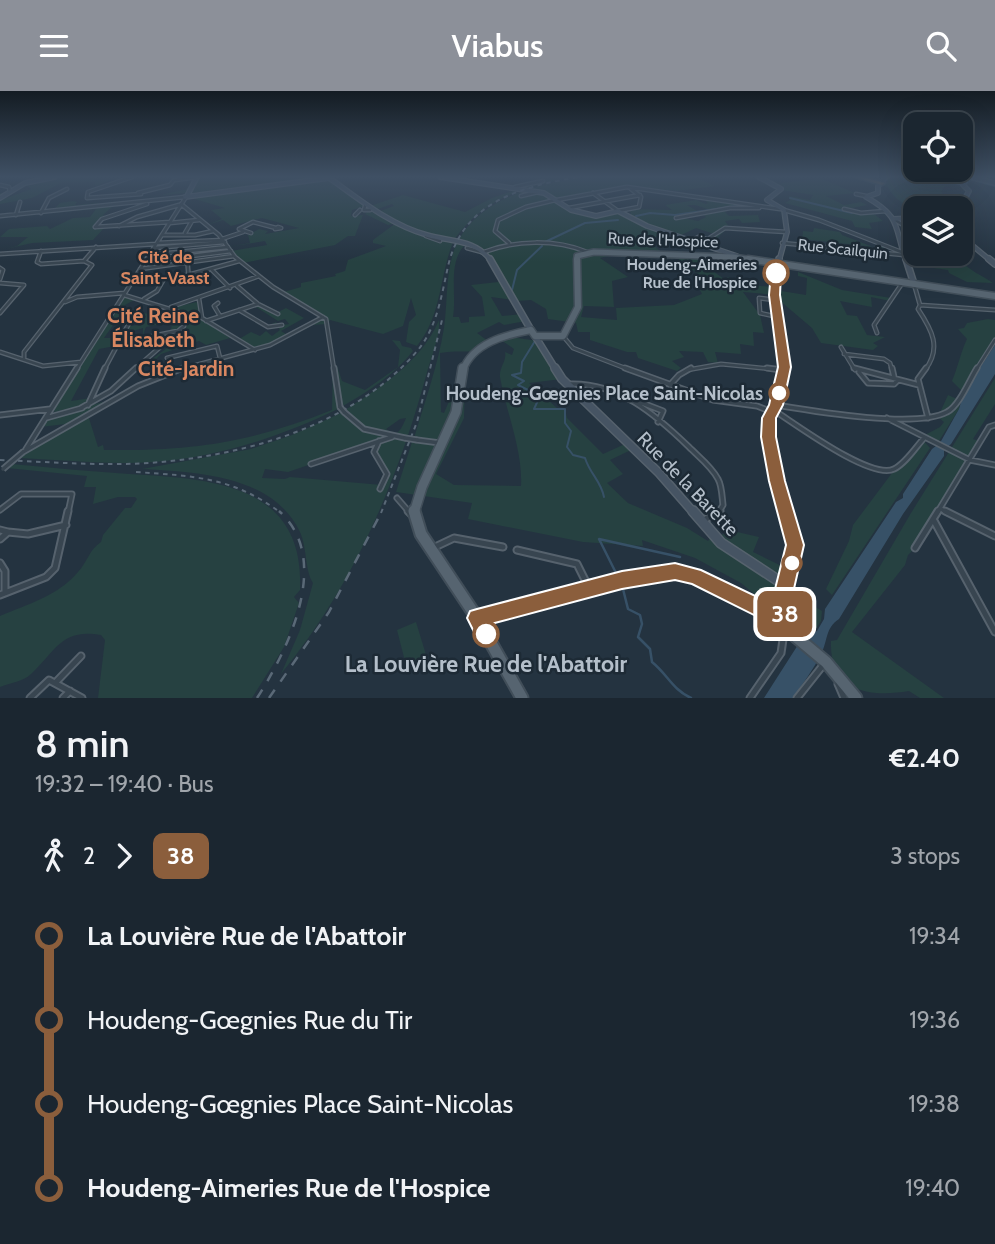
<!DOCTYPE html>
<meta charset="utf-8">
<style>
:root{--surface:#1b2630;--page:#242e38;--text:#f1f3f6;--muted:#a0a5ab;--line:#39434c;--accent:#8c9099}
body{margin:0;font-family:Cabin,sans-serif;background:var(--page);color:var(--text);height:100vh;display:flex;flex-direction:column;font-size:26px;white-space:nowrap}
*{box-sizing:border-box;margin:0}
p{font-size:23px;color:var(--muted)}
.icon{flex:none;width:38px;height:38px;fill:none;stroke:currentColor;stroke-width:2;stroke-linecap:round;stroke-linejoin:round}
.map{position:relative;height:607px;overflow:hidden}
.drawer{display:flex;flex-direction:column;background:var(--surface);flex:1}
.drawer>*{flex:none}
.badge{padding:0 14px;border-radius:10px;font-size:24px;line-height:46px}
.controls{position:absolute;left:903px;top:21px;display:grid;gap:14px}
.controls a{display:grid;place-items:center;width:70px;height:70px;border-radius:14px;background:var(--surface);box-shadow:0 7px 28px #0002,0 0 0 2px var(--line);font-size:35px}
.map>.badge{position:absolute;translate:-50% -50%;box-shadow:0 0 0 4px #fff}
.legs{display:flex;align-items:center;gap:10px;height:77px;padding:0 35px;font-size:23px}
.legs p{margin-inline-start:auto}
.summary{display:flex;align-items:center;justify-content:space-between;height:119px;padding:0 35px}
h1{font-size:38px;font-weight:600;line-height:52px}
ul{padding:0 35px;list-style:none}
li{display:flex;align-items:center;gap:24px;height:84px;font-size:26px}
li i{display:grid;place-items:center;width:10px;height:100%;margin:0 9px;background:currentColor}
li i::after{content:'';width:18px;height:18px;margin:-9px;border:5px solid;border-radius:50%;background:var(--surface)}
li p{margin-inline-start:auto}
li:first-child i{background:linear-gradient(#0000 50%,currentColor 0)}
li:last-child i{background:linear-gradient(currentColor 50%,#0000 0)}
header{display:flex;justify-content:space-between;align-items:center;height:91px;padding:0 35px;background:var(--accent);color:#fff;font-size:32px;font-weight:600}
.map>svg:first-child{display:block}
.green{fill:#264141;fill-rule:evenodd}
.water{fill:#375167}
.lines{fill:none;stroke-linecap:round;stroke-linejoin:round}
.stream-far1{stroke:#375167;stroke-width:2}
.stream{stroke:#375167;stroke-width:2.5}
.street-far2-casing{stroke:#56626d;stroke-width:5}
.street-far1-casing{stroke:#56626d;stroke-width:7}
.street-casing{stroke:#56626d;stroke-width:9}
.secondary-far3-casing{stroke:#56626d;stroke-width:6}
.secondary-far2-casing{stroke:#56626d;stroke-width:8}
.secondary-far1-casing{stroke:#56626d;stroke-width:10}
.secondary-casing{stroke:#56626d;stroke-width:12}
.primary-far3-casing{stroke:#414e59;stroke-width:8}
.primary-far2-casing{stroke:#414e59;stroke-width:9}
.primary-far1-casing{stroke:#414e59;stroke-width:12}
.primary-casing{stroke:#414e59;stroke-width:15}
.highway-casing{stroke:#434f5a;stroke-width:3}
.street-far2{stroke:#384550;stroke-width:2.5}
.street-far1{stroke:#384550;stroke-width:3.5}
.street{stroke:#384550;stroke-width:5}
.secondary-far3{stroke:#465463;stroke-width:3.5}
.secondary-far2{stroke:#465463;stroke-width:5}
.secondary-far1{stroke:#465463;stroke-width:7}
.secondary{stroke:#465463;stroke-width:9}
.primary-far3{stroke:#566470;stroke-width:5}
.primary-far2{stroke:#566470;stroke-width:6}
.primary-far1{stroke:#566470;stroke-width:9}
.primary{stroke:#566470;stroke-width:11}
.highway{fill:#766555;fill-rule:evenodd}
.rail-far1{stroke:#5a6977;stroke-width:2;stroke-dasharray:4.5 4.5;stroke-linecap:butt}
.rail{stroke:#5a6977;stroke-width:2.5;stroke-dasharray:10 10;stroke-linecap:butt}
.street-bridge-casing{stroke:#56626d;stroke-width:7;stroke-linecap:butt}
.street-bridge{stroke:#384550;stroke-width:3.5}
.line-1{fill:#8b5e3c;stroke:#fff;stroke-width:2}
.stop-1-dot{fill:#fff;stroke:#8b5e3c;stroke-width:3.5}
.labels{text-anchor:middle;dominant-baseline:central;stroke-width:5;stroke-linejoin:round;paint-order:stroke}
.far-street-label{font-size:16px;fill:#b4bfca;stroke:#1d2a35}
.far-stop-label{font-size:16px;font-weight:bold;fill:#b4bfca;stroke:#1d2a35;text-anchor:end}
.far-neighbourhood-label{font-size:18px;font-weight:bold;fill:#d98761;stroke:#1d2a35}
.stop-label{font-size:19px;font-weight:bold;fill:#b4bfca;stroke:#1d2a35;text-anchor:end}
.street-label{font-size:19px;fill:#b4bfca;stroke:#1d2a35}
.neighbourhood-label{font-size:21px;font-weight:bold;fill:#d98761;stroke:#1d2a35}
.near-stop-label{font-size:23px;font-weight:bold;fill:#b4bfca;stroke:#1d2a35}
</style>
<header><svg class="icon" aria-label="menu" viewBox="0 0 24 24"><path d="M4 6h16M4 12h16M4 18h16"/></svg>Viabus<svg class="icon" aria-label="search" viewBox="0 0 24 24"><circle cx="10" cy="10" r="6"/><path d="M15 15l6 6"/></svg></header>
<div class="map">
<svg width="995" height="607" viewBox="0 0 995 607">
<rect width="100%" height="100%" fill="#243340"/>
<path class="green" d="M63 86H96L87 88 110 89 96 95 94 91 61 92 32 107 0 113V102H7L12 97 15 98 1 109 31 98 28 95Z
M196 86H328L365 115 352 119 351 125 363 124 355 145H348L335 154 243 172 231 160 267 154 265 150 228 156 250 152 248 144 259 138 268 140 265 143 299 137 262 127 231 135 223 129 207 134 222 128 211 119 225 117 191 107 202 103 201 101 160 104 192 97Z
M534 86H574C527 95 482 108 454 149L449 150 453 151C439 187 442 224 417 255L406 251 409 231 416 224 411 207 403 235 383 243 330 229 328 233 311 234 316 230 327 229 280 202 301 196V192L336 185 335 183 345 180 348 169 386 155 373 152V149L396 132 388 134 365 123 368 120 375 122 394 115 392 113 372 120 366 119 367 116 403 104 465 121 492 107 536 92 530 88Z
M586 86H695L715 95 677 100 629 96 558 109C569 117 582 124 597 124 609 124 615 119 626 125L631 122 629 118 672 119 665 114 696 109 706 113 708 112 705 110 708 109 765 116H726L714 120 695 114H687L702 123 679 126 698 130 706 126 704 124 724 120 729 125 758 124 760 131 742 132 739 128 725 130 729 136 717 147 711 145 714 143 696 137 679 145 668 142 647 149 665 164 620 162 600 167 628 186 612 190 614 216 584 215 581 226 617 229 616 217 674 214 702 203 700 199 711 193 673 164 697 165 706 172V175L724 188 729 186 735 193 775 196V199L806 204 807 187 798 185V181L842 199 891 207 890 210 871 206 872 216 840 210 847 224 857 225 867 244 885 246 873 252 878 255 873 259 821 252 812 237 779 209 777 204 743 201 760 224 764 242 753 241 754 255 740 253 741 263 715 261 718 272 708 271 703 261 679 260 684 266 672 270 681 277 677 280 638 267 636 261H627L590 249V241H578L576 232 548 228 546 218 531 209 518 210 517 215 513 209 491 206 502 225 522 223 526 230 504 234 499 231 477 242 492 253C469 265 464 258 440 262L441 321 444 322 453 301H459L460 292 465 293 464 327 436 383 454 394 521 395C523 359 506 321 500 286 499 276 507 270 505 261L512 264 514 258 501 249 511 246 538 250 562 288 529 292 558 318H565L567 327 603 363 625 353 631 359 610 369 623 383 607 392 628 412 687 437 708 450 713 443 715 446 733 440 759 446 753 461 790 479 784 498 822 520 821 530 815 539 807 541 787 524 785 529 741 492 695 467 642 449 643 455 583 451 468 428 472 412 396 401 412 351H431L414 347C425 310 438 274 444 237 448 210 445 177 457 152H461L458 150C483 105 539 93 586 86ZM466 153 484 161 499 185 498 191 471 194 482 206 485 225 469 226V231L461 232 459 226H453C457 203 447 170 466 153Z
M886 86H927L945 95 941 101 949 109 939 111 941 114C914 113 901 120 888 96L879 94Z
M820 87 855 102 826 105 844 114 861 111 867 114 842 119 874 123 883 130 869 132 872 138 855 136 852 130 785 112 790 109 789 105 810 109 813 104 781 99 775 93Z
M73 110 77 111 75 114 99 112 97 117 113 115 103 124 107 126 93 135 105 136 93 149 32 152 6 158 17 155 28 146H0L9 138 47 135 50 138 73 127 90 126 96 118 50 122 60 112Z
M814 137 840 141 842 144 873 156 885 154 893 158 802 148 803 140 813 141Z
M921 163H958C962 177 982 184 993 192L967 191 949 182 948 179 933 177 931 174H935L930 168 947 167Z
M131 205 138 207 125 214 126 216 154 225 167 218 157 226 172 230 183 224 185 230 174 246 163 244 156 249V243L171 239 172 231 146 236 143 244V237L123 243 127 235 141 234 146 225H139L140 222 121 223 104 247H120L115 255 99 258 71 310 91 307 80 317 111 309 88 324 98 356 103 354 104 359C193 360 249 352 332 319L333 274 337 275 342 290 365 299 398 276 400 259 392 249 400 250 402 255 411 257 413 260C394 284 369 300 343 315L338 309V318C280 346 218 366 154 371 109 374 64 369 20 367L74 332 40 336 45 328 68 321V318L54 321 55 317 52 318 121 207Z
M197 211 201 228 230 247 206 254 199 250 161 263 154 270 147 272C160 261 191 244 187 226L175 216Z
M258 213 276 222 286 217 304 227 281 240 289 245 255 259 239 248 251 241 260 245 266 240 272 245 280 239 277 235 267 236 276 231 278 235 289 233 285 228 278 230 253 214Z
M988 228 995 229V249L962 299 959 318 937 353 924 347 925 344 940 336 944 331 938 326 948 304 957 308 962 300 952 290C958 276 960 263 967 248L958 238 964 237 967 232Z
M439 229C441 243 430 269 426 285 396 394 353 495 281 583L300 539 313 492C305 480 307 456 300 441 273 384 196 381 142 378L251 358 292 344 341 322C352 335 368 343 385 346L383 347C397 345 401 340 406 327L400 328 386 338 389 340 384 344C368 340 352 335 345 319 382 295 421 271 439 229ZM379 350 374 361 387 386 382 394 290 386 285 388 262 387 265 378 288 381Z
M995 287V313L973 348 981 351 918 454 908 464 905 474 852 541 944 607H920L909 600C867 607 829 599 831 550L837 549 911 422Z
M923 349 930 357 832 504 826 498 849 450 853 434 895 378Z
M12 373C51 377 90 380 129 383 211 388 305 392 300 499L294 506 299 512 284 556 252 607H98L105 549 101 544C61 537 56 560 31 583 24 590 10 592 0 596V525C28 513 58 505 78 481 88 470 89 459 101 451L103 444 125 417H131L137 408 135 406H118L93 413 96 396H84L87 385 7 377Z
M416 531 427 567 408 582 397 539Z"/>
<path class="water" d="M995 254V283L951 353 944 359V365L903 423 839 528C825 537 828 550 821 563 814 578 802 593 793 607H764L803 546 817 540 824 528 825 518 896 411 903 407V403L932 358 940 352 959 318 964 301Z"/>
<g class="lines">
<path class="stream-far1" d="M960 86 968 88
M973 89 995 95
M790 107 852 122
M636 125 650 122 675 124 737 115
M545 151 585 132 618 129
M512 199 517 179 542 155
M535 250 522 271 521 282 512 284 524 290 518 294 540 305 534 318H565V332L571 340 567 356 573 364 585 367C590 383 601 390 604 406"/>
<path class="stream" d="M617 484 599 448 680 466
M622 494 628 518 640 524 642 533 638 546 650 558 652 571C668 584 672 598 691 607"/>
<g class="street-far2-casing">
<path id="street-far2" d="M132 86 88 101 87 107 141 103
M175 89 197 86
M0 94 9 96 10 101
M515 96 543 90
M138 102 170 94 174 89
M593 102 618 120 639 116 641 106 630 97
M856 103 866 105
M521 105 538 101
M557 109 627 96 780 118
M181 113 219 144 235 166 273 196 326 228 334 279
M365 115 364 119H370
M569 117 640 104
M844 118 861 122 886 120
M784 119 819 129 904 162
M41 122 49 107 67 98
M16 124 20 111
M355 124 360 119
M0 125 185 106
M676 127 730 117H759
M895 129 915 141
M170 132 199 129
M119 135 137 126 179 114
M95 136 102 128 147 113
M95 136 170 131
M278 136 281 137 275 138Z
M185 142 192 130
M251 142 239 138 253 131 276 137
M162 144H195L213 140
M426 145 440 150
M222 148 243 141
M692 150 698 146 707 148
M157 152 223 149
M509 152 495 140 498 129 526 116 555 109
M782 152 904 164
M700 153 725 137 787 141
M154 157 225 151
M467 157 482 161
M41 160 37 171 41 173 84 170
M484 161C516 149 555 148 587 161
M0 163 156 153
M149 164 228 156
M187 165 189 191
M84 170 96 156
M144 171 231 160
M0 177 3 179 0 188
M140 178 234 165
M212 179 230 197
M131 191 188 184 239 170
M0 192 24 194 0 222
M914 193 920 214 918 218C932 239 942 257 925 279
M237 195 258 213 278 223
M124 204 179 221 185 227 184 235 134 279
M144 208 157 200 164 188
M199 208 202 227 255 259
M775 209 759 207 760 222 778 226
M65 211 77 206 124 202
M218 212 214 215 220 225
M920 214 995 219
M171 216 259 185
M239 219 268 236 282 234
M206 230 258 213
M877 242 874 234 903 191
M563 245 573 257 630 279
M119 252 182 239
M841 256 855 279
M0 261 43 275 81 271
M844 263 884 268 890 272 892 279
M167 267 217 255 220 267
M24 268V261L92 174 84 170
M76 279 186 106
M104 279 134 223
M178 279 270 254 323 226
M687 279 721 273 782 279
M976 279 995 249"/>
</g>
<g class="street-far1-casing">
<path id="street-far1" d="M334 277 340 316
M625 277 713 309 757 315 772 321
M767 277 782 279
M854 277 919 294
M892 277 894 286
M926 277 918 288 928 327
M859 281 868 292 894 293 898 289
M569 293C618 291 655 323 689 356 699 366 712 376 718 388 722 395 722 406 723 414L718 422
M670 294 679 284 691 277
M637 310 663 320 658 331
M88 314 105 277
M776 314C812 320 916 338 947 321 959 315 969 290 977 277
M81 317 111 300 136 277
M775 320C797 334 871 389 894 378 905 373 916 356 924 347
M344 321 364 338 405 347
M0 324 50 318
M46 327 82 317
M887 327 970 369 995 374
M417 349 440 352
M379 350 374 361 387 383 380 398
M26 358 77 277
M23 361 138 295 183 277
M311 373 392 346
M397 407 410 422
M941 418 948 422
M0 419 21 403H72L68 422
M937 422 989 336 995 334"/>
</g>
<g class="street-casing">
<path id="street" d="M408 420 412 424
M945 420 995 445
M933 428 995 541
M704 429 720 420
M0 439 8 441 0 448
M8 441 28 443 66 434
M435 456 454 447 503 456
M915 457 938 420
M517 459 577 473 588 495
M0 472 5 480V502
M0 504 46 486 55 477 68 420
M56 591 81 565
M838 593 844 607
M30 607 49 589 82 607
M63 607 70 600
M750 607 781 562 785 535
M797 607 824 573"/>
</g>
<g class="secondary-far3-casing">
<path id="secondary-far3" d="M328 86C359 108 390 134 427 144 451 151 476 148 491 170
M440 86 544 102 571 119 596 125 618 120 647 135 737 165
M759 86 781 98 767 109 784 119 787 141 779 170
M886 86 878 95V102L866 106C902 126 894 136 906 170
M940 86 964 92
M971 86 995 92
M187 105 197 86
M185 106 329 87
M0 107 25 92 55 86
M960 117 969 100 963 94 965 91
M893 128 915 127
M961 145 991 170"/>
</g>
<g class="secondary-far2-casing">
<path id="secondary-far2" d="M490 168 531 239
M779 168 775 204 785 279
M906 168 914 193
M989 168 995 173
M535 245 556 279"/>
</g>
<g class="secondary-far1-casing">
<path id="secondary-far1" d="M555 277 562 288 659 382 694 422
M785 277 768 337 777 390 786 422"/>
</g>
<g class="secondary-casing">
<path id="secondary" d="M693 420 721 452 785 494
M784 507 795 454 785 420
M785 513V529"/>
</g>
<g class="primary-far3-casing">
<path id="primary-far3" d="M577 170V165L594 161 733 166 760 170"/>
</g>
<g class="primary-far2-casing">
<path id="primary-far2" d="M748 168 995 205
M463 279C473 252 505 244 531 239L535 245H563L578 216 577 168"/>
</g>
<g class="primary-far1-casing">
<path id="primary-far1" d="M414 422 422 396 456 321 463 277"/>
</g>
<g class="primary-casing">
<path id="primary" d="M414 420 421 443 477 527 522 607
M477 527 621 489 676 482 695 485 785 529 795 545 826 571 856 607"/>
</g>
<g class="highway-casing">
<path id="highway" d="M855 86H863L885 92 882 94Z"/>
</g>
<use href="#street-far2" class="street-far2"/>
<use href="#street-far1" class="street-far1"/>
<use href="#street" class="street"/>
<use href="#secondary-far3" class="secondary-far3"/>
<use href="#secondary-far2" class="secondary-far2"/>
<use href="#secondary-far1" class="secondary-far1"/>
<use href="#secondary" class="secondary"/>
<use href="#primary-far3" class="primary-far3"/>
<use href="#primary-far2" class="primary-far2"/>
<use href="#primary-far1" class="primary-far1"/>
<use href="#primary" class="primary"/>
<use href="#highway" class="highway"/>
<path class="rail-far1" d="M0 369C50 371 100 375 149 372 244 365 354 335 418 259 436 237 441 208 447 180 460 112 518 96 579 86
M136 381C194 385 233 386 281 422
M381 422 417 331 442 229"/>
<path class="rail" d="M257 607C288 559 333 468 279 420
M269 607 329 521 382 420"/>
<g class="street-bridge-casing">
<path id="street-bridge" d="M340 316 344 321
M405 347 417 349
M3 378 23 361"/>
</g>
<use href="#street-bridge" class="street-bridge"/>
</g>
<linearGradient id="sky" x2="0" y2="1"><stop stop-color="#141c23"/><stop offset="0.5" stop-color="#3f5064"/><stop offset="1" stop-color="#3f5064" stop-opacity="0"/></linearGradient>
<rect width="995" height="171" fill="url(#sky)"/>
<path class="line-1" d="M776 179 781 182 780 204 791 276 783 314 776 327V346L785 390 804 454 793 502 795 529 792 536 785 539 778 536 692 493 675 489 622 498 491 533 496 543 493 551 486 553 479 551 467 527 470 520 477 518 622 480 675 472 701 479 774 514V502L786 454 769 390 761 346 762 327 769 314 778 276 769 204 771 182Z"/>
<g class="stop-1-dot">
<circle cx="776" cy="182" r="12"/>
<circle cx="779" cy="302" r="9"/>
<circle cx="792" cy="472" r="9"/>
<circle cx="486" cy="543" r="12"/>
</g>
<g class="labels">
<g class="far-street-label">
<text transform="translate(663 149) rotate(2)">Rue de l'Hospice</text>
<text transform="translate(843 158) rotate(6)">Rue Scailquin</text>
</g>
<g class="far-stop-label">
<text x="757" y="173">Houdeng-Aimeries<tspan x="757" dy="18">Rue de l'Hospice</tspan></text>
</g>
<g class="far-neighbourhood-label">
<text x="165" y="166">Cité de<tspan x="165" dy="21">Saint-Vaast</tspan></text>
</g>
<g class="stop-label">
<text x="763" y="302">Houdeng-Gœgnies Place Saint-Nicolas</text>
</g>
<g class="street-label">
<text transform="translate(688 393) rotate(46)">Rue de la Barette</text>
</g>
<g class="neighbourhood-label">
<text x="153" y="224">Cité Reine<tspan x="153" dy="24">Élisabeth</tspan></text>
<text x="186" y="277">Cité-Jardin</text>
</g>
<g class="near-stop-label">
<text x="486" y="573">La Louvière Rue de l'Abattoir</text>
</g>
</g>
</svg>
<div class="controls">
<a><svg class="icon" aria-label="locate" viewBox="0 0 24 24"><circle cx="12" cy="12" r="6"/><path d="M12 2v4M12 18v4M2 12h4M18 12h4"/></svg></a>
<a><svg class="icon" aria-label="layers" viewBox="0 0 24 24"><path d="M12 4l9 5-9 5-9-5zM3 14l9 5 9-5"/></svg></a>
</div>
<b class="badge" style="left:785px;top:523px;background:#8b5e3c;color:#fff">38</b>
</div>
<section class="drawer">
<div class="summary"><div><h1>8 min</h1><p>19:32 – 19:40 · Bus</p></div><b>€2.40</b></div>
<div class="legs"><svg class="icon" aria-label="walk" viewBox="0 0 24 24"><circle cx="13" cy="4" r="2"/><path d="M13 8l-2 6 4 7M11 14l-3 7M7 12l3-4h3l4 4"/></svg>2<svg class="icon" aria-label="forward" viewBox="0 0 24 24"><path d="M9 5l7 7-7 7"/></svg><b class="badge" style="background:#8b5e3c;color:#fff">38</b><p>3 stops</p></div>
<ul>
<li><i style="color:#8b5e3c"></i><b>La Louvière Rue de l'Abattoir</b><p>19:34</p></li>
<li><i style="color:#8b5e3c"></i><span>Houdeng-Gœgnies Rue du Tir</span><p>19:36</p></li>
<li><i style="color:#8b5e3c"></i><span>Houdeng-Gœgnies Place Saint-Nicolas</span><p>19:38</p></li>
<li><i style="color:#8b5e3c"></i><b>Houdeng-Aimeries Rue de l'Hospice</b><p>19:40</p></li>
</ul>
</section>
